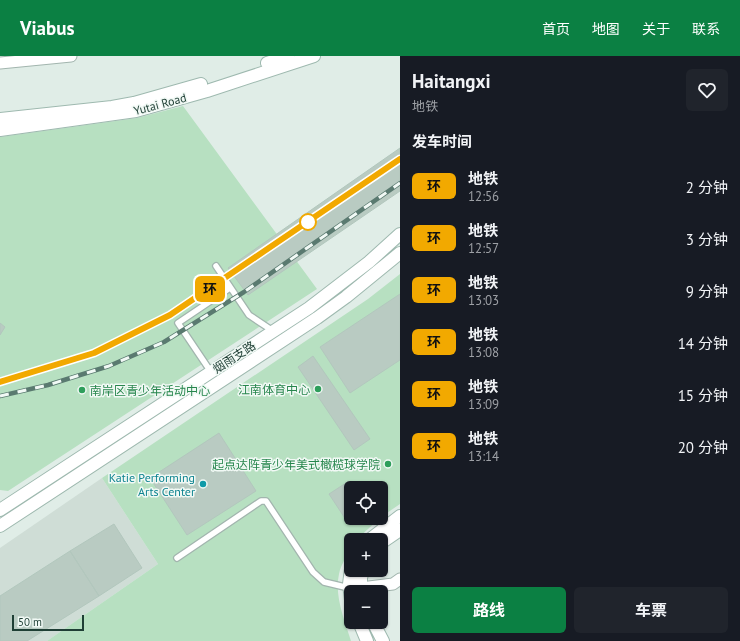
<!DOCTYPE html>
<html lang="zh">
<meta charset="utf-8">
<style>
:root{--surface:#171b24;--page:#20242c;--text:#f1f3f6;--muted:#9ea1a6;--accent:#0b8043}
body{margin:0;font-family:"PT Sans","Noto Sans SC",sans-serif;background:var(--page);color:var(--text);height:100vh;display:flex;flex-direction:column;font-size:15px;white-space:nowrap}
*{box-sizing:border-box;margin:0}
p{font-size:13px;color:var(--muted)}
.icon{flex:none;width:22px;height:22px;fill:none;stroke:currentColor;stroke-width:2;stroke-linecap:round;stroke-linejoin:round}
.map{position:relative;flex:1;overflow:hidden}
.side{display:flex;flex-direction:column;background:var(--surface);width:340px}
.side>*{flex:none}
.badge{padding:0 8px;border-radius:6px;font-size:14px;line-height:26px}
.fabs{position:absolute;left:344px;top:425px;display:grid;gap:8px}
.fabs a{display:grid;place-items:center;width:44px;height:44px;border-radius:6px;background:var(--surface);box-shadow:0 1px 3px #0004;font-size:20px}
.scale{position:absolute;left:12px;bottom:10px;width:72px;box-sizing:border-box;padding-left:4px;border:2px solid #1f3f35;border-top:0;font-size:11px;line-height:14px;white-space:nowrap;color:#1f3f35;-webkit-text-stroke:3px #f1f9f5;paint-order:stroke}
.map>.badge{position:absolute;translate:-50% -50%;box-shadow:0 0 0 2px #fff}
h2{padding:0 12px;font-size:15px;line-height:36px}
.round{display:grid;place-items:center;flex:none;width:42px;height:42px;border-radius:6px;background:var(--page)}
.overview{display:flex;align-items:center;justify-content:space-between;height:68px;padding:0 12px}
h1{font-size:19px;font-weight:700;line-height:30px}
.cta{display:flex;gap:8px;margin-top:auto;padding:8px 12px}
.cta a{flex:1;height:46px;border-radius:6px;background:var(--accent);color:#fff;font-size:16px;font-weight:700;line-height:46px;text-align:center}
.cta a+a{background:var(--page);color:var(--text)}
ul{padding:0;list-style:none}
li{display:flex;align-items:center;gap:12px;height:52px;padding:0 12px}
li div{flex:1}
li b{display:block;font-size:15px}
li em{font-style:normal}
li .badge{min-width:44px;font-weight:700;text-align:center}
header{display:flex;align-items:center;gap:24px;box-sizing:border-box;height:56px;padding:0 20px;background:var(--accent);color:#fff}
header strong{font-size:19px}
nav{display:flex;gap:22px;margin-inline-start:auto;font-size:14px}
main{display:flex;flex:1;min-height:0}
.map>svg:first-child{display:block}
.built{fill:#cfddd6}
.green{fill:#b7e0c1}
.building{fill:#b9cbc2;stroke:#b2c7bd}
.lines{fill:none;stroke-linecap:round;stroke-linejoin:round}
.lane-casing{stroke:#a2b5ae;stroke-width:8}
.street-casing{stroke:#a2b5ae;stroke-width:13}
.secondary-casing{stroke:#9eb9af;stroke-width:14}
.lane{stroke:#fff;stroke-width:5.5}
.street{stroke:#fff;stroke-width:11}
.secondary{stroke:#fff;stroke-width:12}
.rail-casing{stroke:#5a7a70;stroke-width:4.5}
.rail{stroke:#f1f9f5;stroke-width:3;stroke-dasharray:9;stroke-linecap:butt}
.line-casing{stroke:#fff;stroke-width:9}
.line{stroke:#f2a900;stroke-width:6}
.stop-dot{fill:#fff;stroke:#f2a900;stroke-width:2}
.leisure-dot{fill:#2e9e5b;stroke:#f1f9f5;stroke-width:1.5}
.culture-dot{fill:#0f9aa8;stroke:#f1f9f5;stroke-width:1.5}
.labels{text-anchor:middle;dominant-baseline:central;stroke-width:3;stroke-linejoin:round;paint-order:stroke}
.street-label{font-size:12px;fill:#1f3f35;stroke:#f1f9f5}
.leisure-label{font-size:12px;fill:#27864d;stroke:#f1f9f5;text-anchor:end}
.culture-label{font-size:12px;fill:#0d838f;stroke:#f1f9f5;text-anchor:end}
</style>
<header>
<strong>Viabus</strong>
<nav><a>首页</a><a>地图</a><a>关于</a><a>联系</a></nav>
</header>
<main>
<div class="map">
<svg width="400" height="585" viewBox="0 0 400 585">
<rect width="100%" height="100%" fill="#e0ede7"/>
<path class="built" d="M102 422 158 508 47 585H0V492Z"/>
<path class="green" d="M183 50 317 233 8 435 0 434V81L137 62Z
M400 218V448L381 461V432H351V462H380L356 484H351C351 497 341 506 339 518 334 540 345 565 351 585H47L158 508 102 422 368 243Z"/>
<path class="building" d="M400 92V135L248 239 228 212Z
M400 238V304L350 337 320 291Z
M0 267 5 271 0 279Z
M313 300 370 383 354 394 298 311Z
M219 377 256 435 187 479 150 422Z
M349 425 353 432H351V462H355L348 467 329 438Z
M114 468 142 512 99 540 70 495Z
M70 495 99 540 27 585H0V540Z"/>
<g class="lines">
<g class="lane-casing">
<path id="lane" d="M216 210 249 259 273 275
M211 316 178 267 230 232
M177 502 261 445H266L313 516 324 526 349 532"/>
</g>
<g class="street-casing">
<path id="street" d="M0 7 71 0
M361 532 393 528 400 523"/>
</g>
<g class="secondary-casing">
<path id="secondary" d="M267 7 288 0
M0 63 112 51 134 47 201 28
M0 74 136 55 207 35 314 0
M0 454 309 252 369 206 400 178
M0 470 317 262 346 241 400 197
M369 484 400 460
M381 487 400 474
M351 513 349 528 351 544
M361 536V522L363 514
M359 566 367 585
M373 566 383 585"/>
</g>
<use href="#lane" class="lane"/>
<use href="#street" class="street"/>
<use href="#secondary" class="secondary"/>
<g class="rail-casing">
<path id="rail" d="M0 326 93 297 170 259 400 103
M0 340 48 329 109 310 164 286 244 236 400 127"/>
</g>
<use href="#rail" class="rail"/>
</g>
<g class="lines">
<g class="line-casing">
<path id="line" d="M0 326 94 297 170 259 400 103"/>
</g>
<use href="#line" class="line"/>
</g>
<circle class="stop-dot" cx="308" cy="166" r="8"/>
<g class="leisure-dot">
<circle cx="318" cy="333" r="4"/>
<circle cx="82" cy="334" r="4"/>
<circle cx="388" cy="408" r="4"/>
</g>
<circle class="culture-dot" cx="203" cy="428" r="4"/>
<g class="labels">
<g class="street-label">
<text transform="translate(160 48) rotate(-15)">Yutai Road</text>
<text transform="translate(234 301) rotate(-33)">烟雨支路</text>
</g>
<g class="leisure-label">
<text x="310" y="333">江南体育中心</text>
<text x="90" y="334" text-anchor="start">南岸区青少年活动中心</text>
<text x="380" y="408">起点达阵青少年美式橄榄球学院</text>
</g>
<g class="culture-label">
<text x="195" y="421">Katie Performing<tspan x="195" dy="14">Arts Center</tspan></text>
</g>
</g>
</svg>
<div class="fabs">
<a><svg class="icon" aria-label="locate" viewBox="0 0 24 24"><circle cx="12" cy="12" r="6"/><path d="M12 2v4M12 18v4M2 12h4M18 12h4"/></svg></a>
<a>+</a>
<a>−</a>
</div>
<div class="scale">50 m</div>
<b class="badge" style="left:210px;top:233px;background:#f2a900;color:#111">环</b>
</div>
<section class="side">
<div class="overview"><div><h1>Haitangxi</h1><p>地铁</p></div><a class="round"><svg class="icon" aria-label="heart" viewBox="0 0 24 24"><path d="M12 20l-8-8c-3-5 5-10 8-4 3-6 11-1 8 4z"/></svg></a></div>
<h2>发车时间</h2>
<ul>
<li><span class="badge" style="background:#f2a900;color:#111">环</span><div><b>地铁</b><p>12:56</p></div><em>2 分钟</em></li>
<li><span class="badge" style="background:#f2a900;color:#111">环</span><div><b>地铁</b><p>12:57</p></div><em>3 分钟</em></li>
<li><span class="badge" style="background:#f2a900;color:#111">环</span><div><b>地铁</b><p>13:03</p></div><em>9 分钟</em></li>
<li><span class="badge" style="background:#f2a900;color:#111">环</span><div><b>地铁</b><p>13:08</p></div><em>14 分钟</em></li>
<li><span class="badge" style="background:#f2a900;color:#111">环</span><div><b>地铁</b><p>13:09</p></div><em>15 分钟</em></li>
<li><span class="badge" style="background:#f2a900;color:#111">环</span><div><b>地铁</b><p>13:14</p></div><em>20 分钟</em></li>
</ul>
<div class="cta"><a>路线</a><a>车票</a></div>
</section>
</main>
